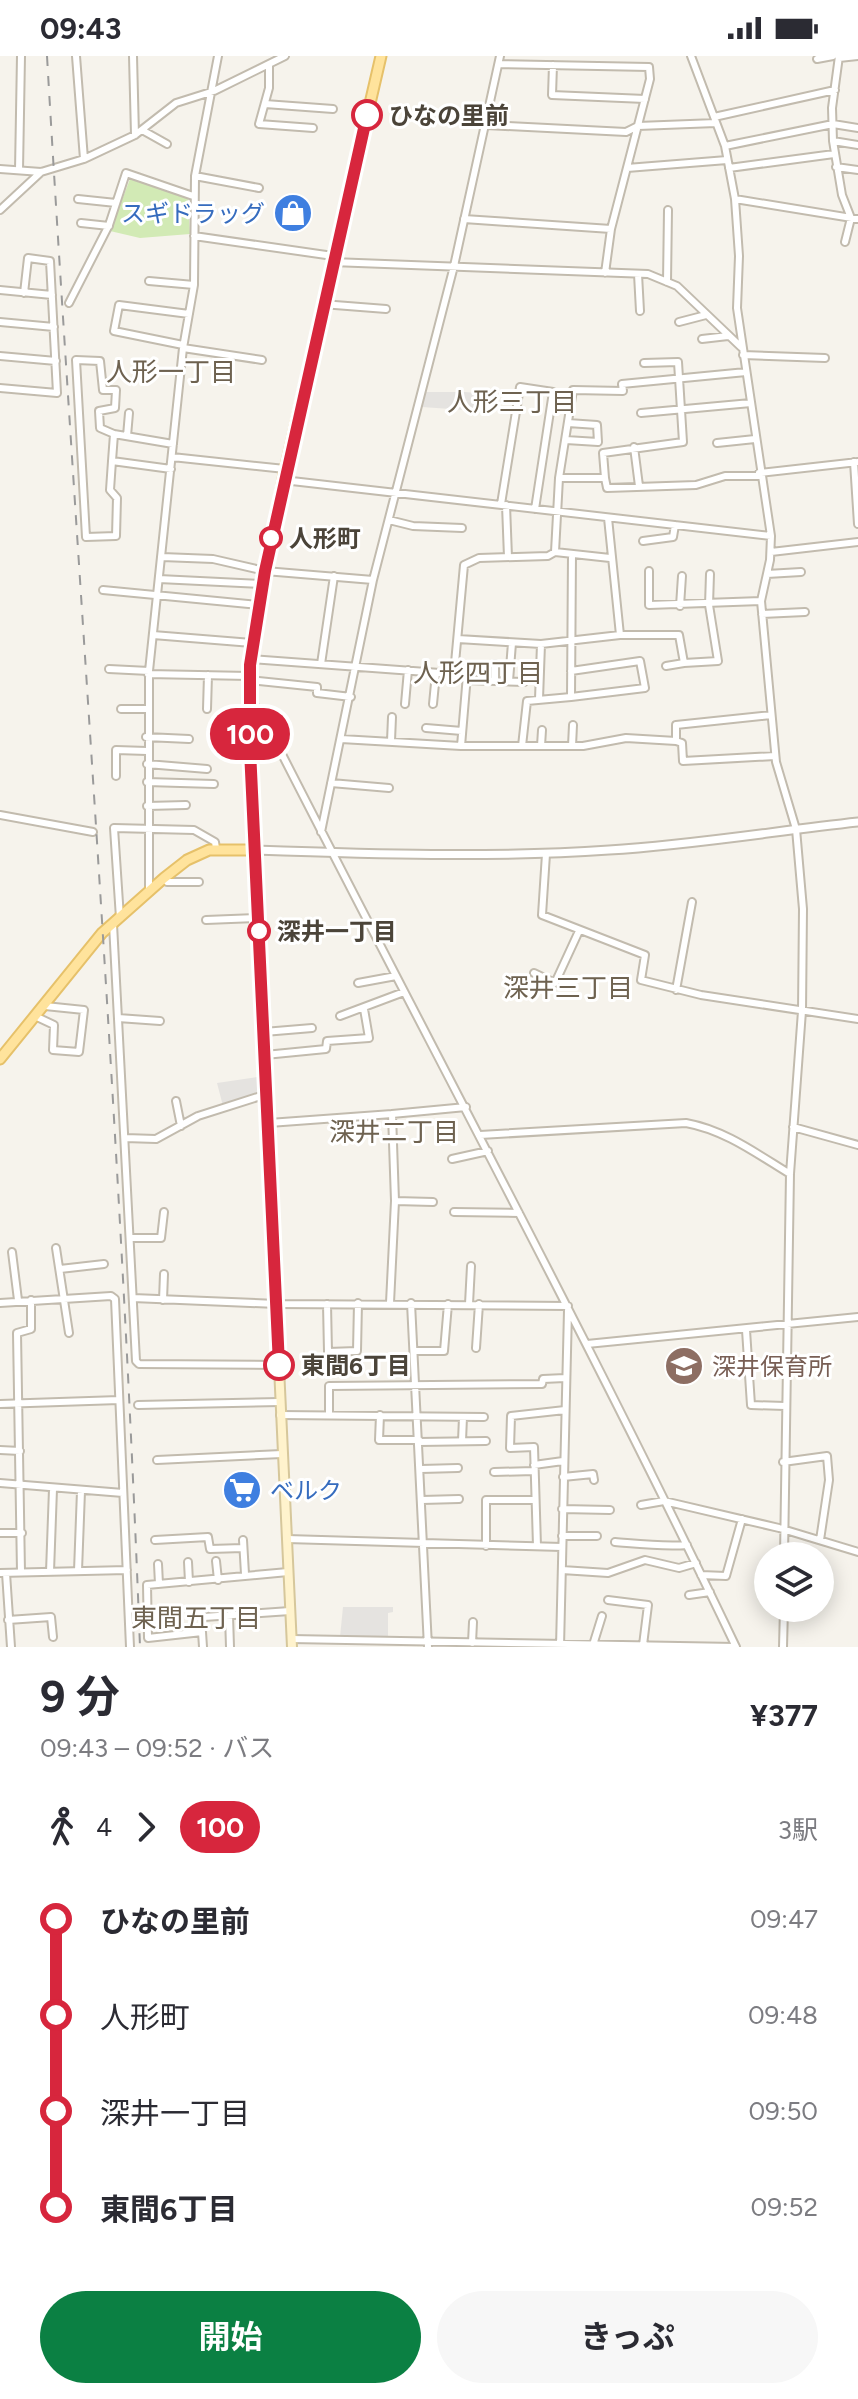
<!DOCTYPE html>
<html lang="ja">
<meta charset="utf-8">
<style>
:root{--surface:#fff;--page:#f7f7f7;--text:#2b2b33;--muted:#7c7c81;--accent:#0b8043}
body{margin:0;font-family:Figtree,"Noto Sans JP",sans-serif;background:var(--page);color:var(--text);height:100vh;display:flex;flex-direction:column;font-size:30px;white-space:nowrap}
*{box-sizing:border-box;margin:0}
p{font-size:26px;color:var(--muted)}
.icon{flex:none;width:44px;height:44px;fill:none;stroke:currentColor;stroke-width:2;stroke-linecap:round;stroke-linejoin:round}
.map{position:relative;height:1591px;overflow:hidden}
.side{display:flex;flex-direction:column;background:var(--surface);flex:1}
.side>*{flex:none}
.badge{padding:0 16px;border-radius:26px;font-size:28px;line-height:52px}
.buttons{position:absolute;left:754px;top:1486px;display:grid;gap:16px}
.buttons a{display:grid;place-items:center;width:80px;height:80px;border-radius:50%;background:var(--surface);box-shadow:0 4px 20px #0003;font-size:40px}
.map>.badge{position:absolute;translate:-50% -50%;box-shadow:0 0 0 4px #fff}
.legs{display:flex;align-items:center;gap:12px;height:88px;padding:0 40px;font-size:26px}
.legs p{margin-inline-start:auto}
.head{display:flex;align-items:center;justify-content:space-between;height:136px;padding:0 40px}
h1{font-size:44px;font-weight:700;line-height:60px}
.primary-button{display:flex;gap:16px;margin-top:auto;padding:16px 40px}
.primary-button a{flex:1;height:92px;border-radius:48px;background:var(--accent);color:#fff;font-size:32px;font-weight:700;line-height:92px;text-align:center}
.primary-button a+a{background:var(--page);color:var(--text)}
ul{padding:0 40px;list-style:none}
li{display:flex;align-items:center;gap:28px;height:96px;font-size:30px}
li i{display:grid;place-items:center;width:12px;height:100%;margin:0 10px;background:currentColor}
li i::after{content:'';width:20px;height:20px;margin:-10px;border:6px solid;border-radius:50%;background:var(--surface)}
li p{margin-inline-start:auto}
li:first-child i{background:linear-gradient(#0000 50%,currentColor 0)}
li:last-child i{background:linear-gradient(currentColor 50%,#0000 0)}
.status{display:flex;justify-content:space-between;align-items:center;height:56px;padding:0 40px;background:var(--surface);direction:ltr}
.status svg{height:22px;fill:currentColor}
.map>svg:first-child{display:block}
.green{fill:#d2eab5}
.parking{fill:#e5e3e0}
.lines{fill:none;stroke-linecap:round;stroke-linejoin:round}
.minor-casing{stroke:#c2bbae;stroke-width:10}
.tertiary-casing{stroke:#c2bbae;stroke-width:11}
.secondary-casing{stroke:#d6c79b;stroke-width:12}
.primary-casing{stroke:#e6c16a;stroke-width:13}
.minor{stroke:#fff;stroke-width:6}
.tertiary{stroke:#fff;stroke-width:7}
.secondary{stroke:#fff3cd;stroke-width:8}
.primary{stroke:#ffe39c;stroke-width:9}
.rail{stroke:#9a9a9a;stroke-width:2;stroke-dasharray:10 10;stroke-linecap:butt}
.line-1-casing{stroke:#fff;stroke-width:18}
.line-1{stroke:#d7263d;stroke-width:12}
.stop-1-dot{fill:#fff;stroke:#d7263d;stroke-width:4}
.labels{text-anchor:middle;dominant-baseline:central;stroke-width:6;stroke-linejoin:round;paint-order:stroke}
.stop-label{font-size:24px;font-weight:bold;fill:#4b4439;stroke:#fff;text-anchor:start}
.shop-label{font-size:24px;fill:#366cbe;stroke:#fff;text-anchor:end}
.education-label{font-size:24px;fill:#785e54;stroke:#fff;text-anchor:start}
.neighbourhood-label{font-size:26px;fill:#6e6250;stroke:#fff}
</style>
<div class="status"><b>09:43</b><svg viewBox="0 0 49 12"><path d="M0 12V9h3v3zM5 12V6h3v6zM10 12V3h3v9zM15 12V0h3v12zM26 1h20v11H26zM47 4h2v5h-2z"/></svg></div>
<div class="map">
<svg width="858" height="1591" viewBox="0 0 858 1591">
<rect width="100%" height="100%" fill="#f6f3ec"/>
<path class="green" d="M130 123 188 142 190 178 140 182 110 175Z"/>
<path class="parking" d="M425 336H465L498 339 494 356 422 351Z
M257 1021 258 1039 223 1050 217 1027Z
M343 1551H393V1556L388 1557V1582L340 1581Z"/>
<g class="lines">
<g class="minor-casing">
<path id="minor" d="M76 0 84 103
M133 0 135 79
M691 0 725 90 735 143 739 200 737 252 771 480 770 504 761 545 776 706 796 773 803 853 802 955 790 1118 784 1500
M839 0 832 52 833 85 842 139 851 162 845 186
M839 2 858 0
M817 3 833 0
M269 8V32L259 68 313 72
M499 8 649 11 650 23 611 173 605 217
M553 9 552 39 645 43
M265 48 333 53
M714 61 835 34
M486 69 626 76 638 70 716 67
M142 74 167 88
M833 85 858 89
M725 90 833 68 858 72
M836 111 858 114
M627 112 727 104
M729 112 834 98
M0 113 41 116 84 103 135 79 176 47 214 35 285 0
M19 114 21 0
M195 120 259 132
M78 143 116 147
M735 143 858 163
M0 154 41 116
M464 163 611 173
M81 167 109 170
M194 180 333 200
M332 206 648 218 677 230 741 291
M638 218 640 255
M149 225 194 229
M667 226 668 154
M0 234 52 239
M69 247 109 169 126 117 193 140
M322 248 386 253
M0 266 54 271
M679 266 706 259
M702 283 728 280
M183 289 114 275 119 249 189 258
M183 292 262 304
M743 299 825 302
M0 300 56 305
M0 332 57 337 50 205 28 202 24 237
M641 357 751 347
M127 380 129 357
M566 384 598 386 597 369 568 367
M717 387 755 383
M634 391 639 430
M172 401 285 413
M112 405 110 434 117 442 116 480 86 481 76 304 100 305 103 334H116L115 352 99 355 100 372 114 378
M854 406 858 468
M171 413 112 405 114 378 173 388
M759 417 858 406
M559 422 573 334 623 335 622 328 746 316
M605 422 607 432 696 429 725 420H760
M283 424 771 480
M501 448 520 331 553 336 535 453
M506 449 508 501
M608 462 620 579H679L684 607 718 605 709 549 710 518
M389 464 413 470 462 472
M643 485 673 481 675 469
M555 496 559 422H605L603 397 683 386 678 306 644 307
M771 496 858 486
M162 501 213 503 265 515 373 524
M649 515V549L761 545
M767 518 801 516
M159 523 262 528
M103 534 259 549
M680 550 682 520
M762 558 805 556
M153 579 252 587
M458 583 541 588 620 579
M250 603 467 619 461 690
M321 608 334 520
M495 608V625
M666 610 684 607
M109 613 149 615
M571 615 640 605 645 632 571 641 572 498
M148 618 249 620
M454 618 464 509 479 502 548 500 555 496 610 502
M249 624 317 631V637L351 641
M466 624 524 626
M509 625 512 587
M539 643 541 588
M250 646 260 655C418 967 585 1275 736 1591
M405 648 408 614
M433 648 436 617
M121 653H146
M207 653 208 619
M426 672 462 675
M146 681 189 683
M341 683 461 690H583L626 682 676 685V669L771 659
M391 685 392 661
M676 685 682 687 683 705 775 700
M522 690 527 645 571 641
M541 690 542 674
M572 690 573 669
M147 708 207 713
M116 720V694L147 695
M147 726 214 728
M331 727 389 732
M147 750 186 749
M0 759 93 776
M321 776 373 524 454 210 500 0
M546 798 542 859 645 899 641 924 701 939 858 963
M164 822 167 826H199
M149 836V615L183 292 194 229 195 120 218 0
M120 862 114 772 194 774 215 786 216 792
M206 864 258 862
M113 868 136 1305 139 1308 279 1309
M534 917 555 927 579 875
M358 927 396 920
M676 934 692 846
M340 960 404 936
M37 961 54 969 53 994 79 996 84 954 45 950
M118 962 160 965
M264 976 312 972
M265 999 326 993 327 985 369 982 364 953
M176 1045 181 1070
M269 1067 392 1058
M793 1071 858 1089
M480 1079 686 1067C725 1074 757 1098 790 1118
M125 1082 156 1083 198 1060 267 1038
M452 1103 488 1095
M395 1145 433 1146
M454 1156 519 1157
M130 1182H161L164 1156
M56 1192 69 1277
M12 1196 18 1244
M60 1213 104 1208
M133 1242 277 1248 568 1250
M163 1244 164 1218
M0 1247 111 1240 115 1243 130 1591
M390 1247 395 1145 392 1058 466 1051
M411 1247 428 1591
M327 1248 328 1296 357 1295 358 1247
M469 1248 471 1210
M746 1274 751 1349 785 1350
M587 1288 858 1261
M476 1292 479 1248
M414 1295H444L448 1248
M0 1348 119 1344
M138 1349 280 1346
M280 1359 484 1361
M329 1359V1330L542 1328 543 1323 565 1322
M380 1359 379 1384H419
M462 1385 463 1361
M419 1386 486 1385
M0 1394 20 1395
M157 1404 282 1398
M783 1406 827 1400 829 1424 820 1484
M534 1409 563 1405
M421 1413 458 1412
M494 1416 534 1415
M563 1421 593 1418 594 1424
M0 1427 123 1437
M422 1444 459 1443
M641 1449 664 1445 779 1472 858 1496
M562 1453 610 1454
M0 1477H22
M562 1480H597
M287 1483 562 1491
M155 1484 208 1481 210 1493 243 1492
M243 1484 245 1518
M615 1486C639 1488 663 1491 687 1489
M486 1490V1444H535
M537 1490 534 1391 510 1392 511 1360 565 1354
M216 1505 218 1524
M188 1506 189 1526
M158 1508 159 1528
M562 1514 608 1517 645 1504 679 1512 696 1507
M78 1515 81 1435
M21 1516 17 1277 31 1273V1244
M50 1516 53 1433
M0 1517 127 1514
M6 1517 11 1591
M701 1519 726 1520 742 1463
M820 1535 826 1539
M689 1539 710 1536
M608 1544 648 1549 643 1589
M229 1559 230 1591
M204 1561 290 1555
M8 1564 51 1561 53 1581
M291 1583 736 1591
M472 1587 473 1566
M593 1589 602 1560
M203 1591 202 1576 148 1582 147 1529 288 1516
M560 1591 568 1254
M783 1591 784 1552"/>
</g>
<g class="tertiary-casing">
<path id="tertiary" d="M255 794C373 798 491 802 609 794 693 789 775 775 858 766"/>
</g>
<g class="secondary-casing">
<path id="secondary" d="M255 794 292 1591"/>
</g>
<g class="primary-casing">
<path id="primary" d="M0 1003 102 877 164 822 187 804 209 794H255L249 624 252 587 284 418 381 0"/>
</g>
<use href="#minor" class="minor"/>
<use href="#tertiary" class="tertiary"/>
<use href="#secondary" class="secondary"/>
<use href="#primary" class="primary"/>
<path class="rail" d="M47 0C78 531 120 1060 140 1591"/>
</g>
<g class="lines">
<g class="line-1-casing">
<path id="line-1" d="M279 1309 250 694V609L265 515 367 59"/>
</g>
<use href="#line-1" class="line-1"/>
</g>
<defs>
<g id="shop-disc" transform="scale(2)"><circle r="9.5" fill="#3f7fe0" stroke="#fff"/><path d="M-5-2.5h2.3a2.7 3.5 0 0 1 5.4 0H5L5.5 6h-11ZM-1.5-2.5h3a1.5 2.3 0 0 0-3 0Z" fill="#fff"/></g>
<g id="school-disc" transform="scale(2)"><circle r="9.5" fill="#8d6e63" stroke="#fff"/><path d="M0-5L7-2L0 1L-7-2ZM-4 1L0 2.5L4 1V4Q0 6-4 4Z" fill="#fff"/></g>
<g id="supermarket-disc" transform="scale(2)"><circle r="9.5" fill="#3f7fe0" stroke="#fff"/><path d="M-6-5.5h2.5l.6 2H6L4.5 2H-2.5L-4.4-4H-6ZM-1.5 3.2a1.3 1.3 0 1 0 .1 0ZM3 3.2a1.3 1.3 0 1 0 .1 0Z" fill="#fff"/></g>
</defs>
<g fill-rule="evenodd">
<use href="#shop-disc" x="293" y="157"/>
<use href="#school-disc" x="684" y="1310"/>
<use href="#supermarket-disc" x="242" y="1434"/>
</g>
<g class="stop-1-dot">
<circle cx="367" cy="59" r="14"/>
<circle cx="271" cy="482" r="10"/>
<circle cx="259" cy="875" r="10"/>
<circle cx="279" cy="1309" r="14"/>
</g>
<g class="labels">
<g class="stop-label">
<text x="389" y="59">ひなの里前</text>
<text x="289" y="482">人形町</text>
<text x="277" y="875">深井一丁目</text>
<text x="301" y="1309">東間6丁目</text>
</g>
<g class="shop-label">
<text x="265" y="157">スギドラッグ</text>
<text x="270" y="1434" text-anchor="start">ベルク</text>
</g>
<g class="education-label">
<text x="712" y="1310">深井保育所</text>
</g>
<g class="neighbourhood-label">
<text x="171" y="316">人形一丁目</text>
<text x="512" y="346">人形三丁目</text>
<text x="478" y="617">人形四丁目</text>
<text x="568" y="932">深井三丁目</text>
<text x="394" y="1076">深井二丁目</text>
<text x="196" y="1562">東間五丁目</text>
</g>
</g>
</svg>
<div class="buttons">
<a><svg class="icon" aria-label="layers" viewBox="0 0 24 24"><path d="M12 4l9 5-9 5-9-5zM3 14l9 5 9-5"/></svg></a>
</div>
<b class="badge" style="left:250px;top:678px;background:#d7263d;color:#fff">100</b>
</div>
<section class="side">
<div class="head"><div><h1>9 分</h1><p>09:43 – 09:52 · バス</p></div><b>¥377</b></div>
<div class="legs"><svg class="icon" aria-label="walk" viewBox="0 0 24 24"><circle cx="13" cy="4" r="2"/><path d="M13 8l-2 6 4 7M11 14l-3 7M7 12l3-4h3l4 4"/></svg>4<svg class="icon" aria-label="forward" viewBox="0 0 24 24"><path d="M9 5l7 7-7 7"/></svg><b class="badge" style="background:#d7263d;color:#fff">100</b><p>3駅</p></div>
<ul>
<li><i style="color:#d7263d"></i><b>ひなの里前</b><p>09:47</p></li>
<li><i style="color:#d7263d"></i><span>人形町</span><p>09:48</p></li>
<li><i style="color:#d7263d"></i><span>深井一丁目</span><p>09:50</p></li>
<li><i style="color:#d7263d"></i><b>東間6丁目</b><p>09:52</p></li>
</ul>
<div class="primary-button"><a>開始</a><a>きっぷ</a></div>
</section>
